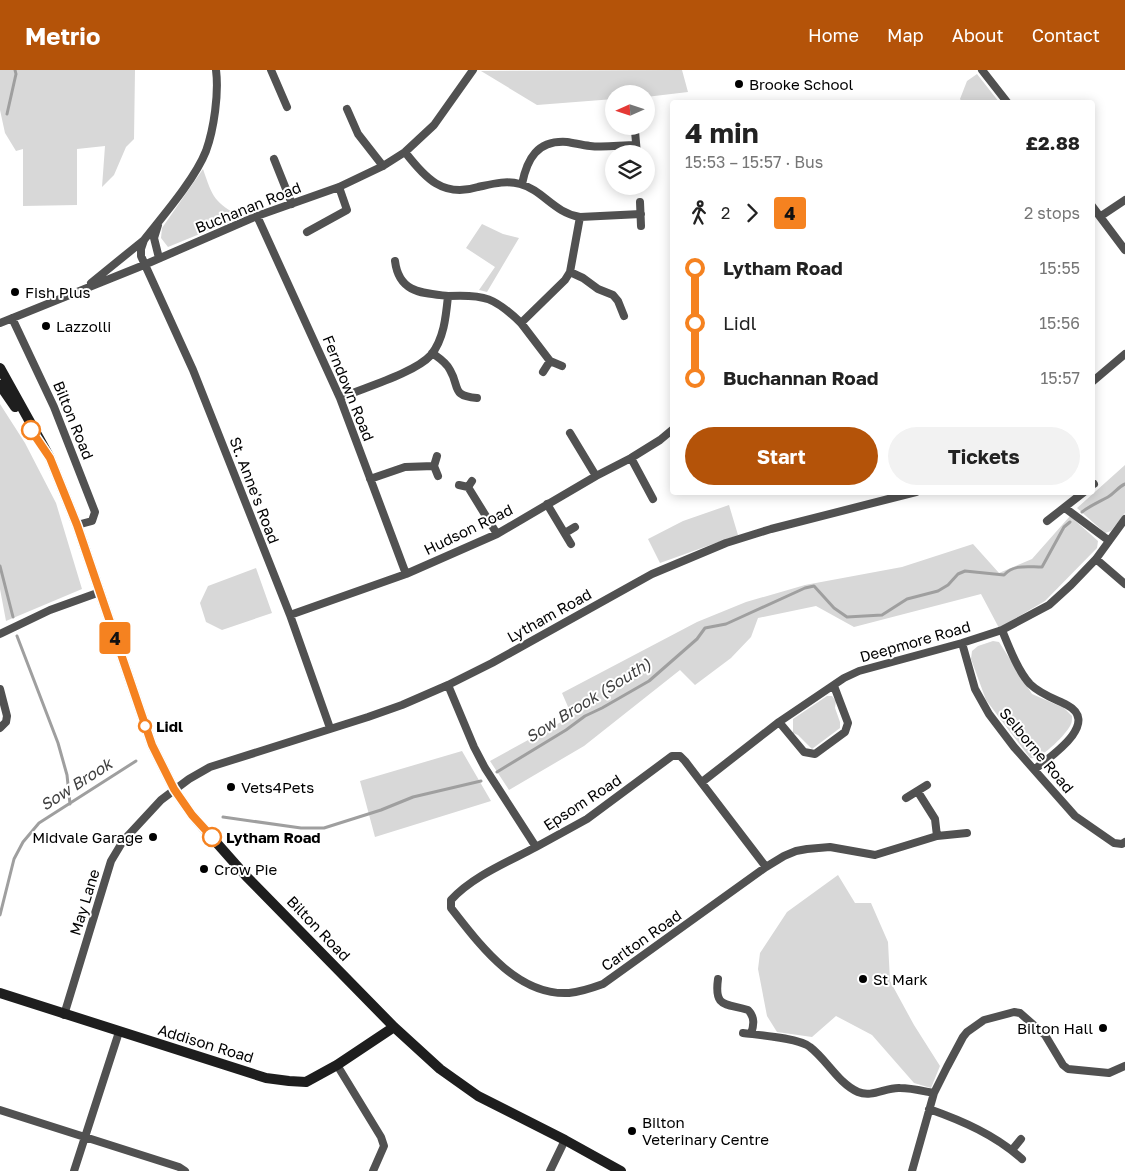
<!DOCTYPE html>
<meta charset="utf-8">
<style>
:root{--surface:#fff;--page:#f2f2f2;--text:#222;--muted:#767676;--accent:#b45309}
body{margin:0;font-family:"Golos Text",sans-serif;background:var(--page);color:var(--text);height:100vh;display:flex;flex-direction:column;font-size:19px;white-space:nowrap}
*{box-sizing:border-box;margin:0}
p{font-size:16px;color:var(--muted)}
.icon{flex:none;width:28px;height:28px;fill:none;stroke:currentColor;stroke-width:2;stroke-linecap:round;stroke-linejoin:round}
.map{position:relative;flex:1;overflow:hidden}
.details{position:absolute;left:670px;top:30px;width:425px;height:395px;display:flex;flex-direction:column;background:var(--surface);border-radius:5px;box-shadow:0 2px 12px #0003}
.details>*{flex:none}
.badge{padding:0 10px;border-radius:4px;font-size:18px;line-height:32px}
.needle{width:32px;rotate:267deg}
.fabs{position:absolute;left:605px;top:15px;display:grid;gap:10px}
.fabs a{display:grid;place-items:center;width:50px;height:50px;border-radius:50%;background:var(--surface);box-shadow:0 2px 12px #0003;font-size:25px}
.map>.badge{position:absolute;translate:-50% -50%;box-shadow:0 0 0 2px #fff}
.legs{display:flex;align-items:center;gap:8px;height:55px;padding:0 15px;font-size:16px}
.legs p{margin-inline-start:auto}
.head{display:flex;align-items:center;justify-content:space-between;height:85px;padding:0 15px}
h1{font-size:28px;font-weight:700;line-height:38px}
.primary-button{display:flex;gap:10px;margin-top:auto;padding:10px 15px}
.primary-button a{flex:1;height:58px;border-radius:30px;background:var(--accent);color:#fff;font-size:20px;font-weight:700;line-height:58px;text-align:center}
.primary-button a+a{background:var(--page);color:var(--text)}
ul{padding:0 15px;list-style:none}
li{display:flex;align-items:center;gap:18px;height:55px;font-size:19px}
li i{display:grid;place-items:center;width:8px;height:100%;margin:0 6px;background:currentColor}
li i::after{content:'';width:12px;height:12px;margin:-6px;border:4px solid;border-radius:50%;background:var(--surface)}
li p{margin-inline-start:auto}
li:first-child i{background:linear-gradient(#0000 50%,currentColor 0)}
li:last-child i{background:linear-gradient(currentColor 50%,#0000 0)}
header{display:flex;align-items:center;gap:30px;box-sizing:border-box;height:70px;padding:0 25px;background:var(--accent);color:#fff}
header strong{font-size:24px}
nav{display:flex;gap:28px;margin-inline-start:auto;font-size:18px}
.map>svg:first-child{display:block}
.green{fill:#d8d8d8}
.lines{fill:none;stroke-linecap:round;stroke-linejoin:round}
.stream{stroke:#9f9f9f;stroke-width:3}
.street{stroke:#515151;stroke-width:8}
.secondary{stroke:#1e1e1e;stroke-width:10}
.line-1-casing{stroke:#fff;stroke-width:11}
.line-1{stroke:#f58220;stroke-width:8}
.poi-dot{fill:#000;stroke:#fff;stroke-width:2}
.stop-1-dot{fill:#fff;stroke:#f58220;stroke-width:2.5}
.labels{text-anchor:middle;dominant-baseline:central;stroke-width:4;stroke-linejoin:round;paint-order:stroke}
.poi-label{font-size:15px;fill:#000;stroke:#fff;text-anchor:start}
.street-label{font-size:15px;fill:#000;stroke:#fff}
.stop-label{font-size:15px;font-weight:bold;fill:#000;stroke:#fff;text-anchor:start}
.water-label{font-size:16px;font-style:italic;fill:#404040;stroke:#fff}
</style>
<header>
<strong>Metrio</strong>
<nav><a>Home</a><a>Map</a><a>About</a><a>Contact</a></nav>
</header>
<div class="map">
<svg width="1125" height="1101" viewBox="0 0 1125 1101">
<rect width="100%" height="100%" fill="#fff"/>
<path class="green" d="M0 0H135L134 69 126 77 114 105 102 117 105 76 77 79V135L23 136V79L16 81 5 63 0 40Z
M682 0 688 22 646 27V24H614V29L537 35 481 1Z
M977 4 999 32H962L960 29 967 11Z
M203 99C213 128 214 132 241 147L168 177 161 168 162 158Z
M482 154 503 164 519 168 487 222 479 220 495 197 466 178Z
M0 334 25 373 56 433 82 519 6 551 0 519Z
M1125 395V443L1111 461 1105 463 1077 438Z
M729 435 738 465 660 493 648 469 683 451Z
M1070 446 1098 471 1097 478 1045 531 999 558 981 524 854 557 816 536 758 548 751 567 731 588 695 615 680 600 584 676 509 720 490 691 572 646 562 623 697 552 746 532 805 515 902 497 973 474 999 503 1032 489Z
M256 498 272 543 222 560 206 552 200 533 208 516Z
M993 571 999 572 1032 624 1064 638 1072 646C1072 648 1072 653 1071 654 1067 664 1040 691 1030 688L986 630 971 589 972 581 978 576Z
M827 626H832L836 631 835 638 840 652V658L812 679 798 665 793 663V649Z
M462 681 491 731 375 767 360 711Z
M838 805 855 833H871L888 872 890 911 914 955 940 996 931 1018 914 1013 872 965 836 946 812 967 777 962 767 946 758 899 760 883 787 842Z"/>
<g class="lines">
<path class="stream" d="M7 44 16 4 15 0
M1082 442C1091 435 1099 432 1108 427 1115 423 1118 417 1125 414
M0 496 13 547
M17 566 58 673 67 705 70 734
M497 702 566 660 585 646 602 638 649 611 697 569 705 558 726 554 805 518 814 516 834 538 847 547 882 545 907 529 938 521 948 515 958 504 965 501 1004 505C1014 494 1027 497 1042 497L1064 457 1070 452
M223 747 301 758H324L381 740 413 727 481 711
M0 845 14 789 23 772 39 753 136 691"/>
<path class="street" d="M216 0C219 23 214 59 206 81 195 109 163 146 144 170L141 179V186L193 300 290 545 330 658
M271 0 287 37
M982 0 1007 32
M347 39 358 64 383 96
M635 61 637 84
M274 89 292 134
M522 114C527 89 537 70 567 72 574 73 582 75 590 76 604 78 621 75 636 75
M640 132 641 156
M1092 136 1125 180
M257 146 340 328 406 504
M1101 146 1125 130
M580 147 641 144
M158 155 154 168 159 188
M307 162 347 140 339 117
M395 191C399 223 422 223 448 226
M570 202 583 208 598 219 613 225 618 231 624 246
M91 213 144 170
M12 248 54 337 95 442 92 451 77 455
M0 253 144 195 257 146 339 117 383 96 405 82 434 55 473 0
M521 253 550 291 562 296
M432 283C439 288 446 292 450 300 460 317 451 326 477 328
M543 302 550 291
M1092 312 1125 284
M340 328C363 318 415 303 431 285 444 269 446 246 448 226 485 224 495 228 521 253L565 210 570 202 580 147C554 143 543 120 520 114 506 110 492 114 478 117 443 128 425 108 405 82
M570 363 596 406
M437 386 434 396 438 406
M631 388 653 429
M370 409 405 397 434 396
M459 415 468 417 472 411
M1092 415 1094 414
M468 417 497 464
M547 434 571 474
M1065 438 1108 470
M1047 451 1084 422
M565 463 575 457
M1096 489 1125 514
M290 545 406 504 497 464 596 406 631 388 660 370 672 360
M1002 560C1009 577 1018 601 1030 614 1040 624 1055 629 1067 635 1101 653 1050 687 1035 699
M0 564 50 540 100 522
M962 573 975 619 989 644 1014 677 1075 746 1114 773 1122 774 1125 772
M448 615 474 677 485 698 536 777 587 749 672 686H680L685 691 766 797
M0 619 7 646 6 652 0 658
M779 652 804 682 815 684 845 662 848 653 834 616
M702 712 779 652 844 608 859 601 962 573 1002 560 1049 535 1071 515 1096 489 1125 449
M918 722 935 749 937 766
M906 728 927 715
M536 777C508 792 473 806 451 830V838C480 875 517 926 569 923 581 922 592 918 603 914L766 797 784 786 796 781 807 779 830 777 875 785 937 766 967 763
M718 909C714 938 725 933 748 940 755 947 754 955 751 964
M64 945 111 791 123 771 161 730 189 709 210 697 368 647 402 635 448 615 492 593 652 504 726 473 771 459 916 422
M743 963C758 965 799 968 810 977 827 990 838 1013 858 1022 872 1028 886 1017 900 1018 911 1018 923 1021 934 1023
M337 995 381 1067 384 1076 373 1101
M929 1039C963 1051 995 1065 1022 1089
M0 1040 179 1097 185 1101
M1012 1080 1021 1069
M74 1101 119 962
M550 1101 565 1070
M912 1101 934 1023 947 997 963 967 967 962 984 950 1014 942 1020 943 1045 965 1063 995 1068 999 1109 1003 1125 996"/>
<path class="secondary" d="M0 298 50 388 77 455 152 675 174 719 192 745 246 806 394 957 440 999 478 1026 565 1070 621 1101
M0 315 15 337
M0 923 266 1008 289 1011 306 1012 337 995 394 957"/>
</g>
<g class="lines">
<g class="line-1-casing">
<path id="line-1" d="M31 360 50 388 77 455 152 675 174 719 192 745 212 767"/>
</g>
<use href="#line-1" class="line-1"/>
</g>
<g class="poi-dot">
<circle cx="739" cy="14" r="5"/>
<circle cx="15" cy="222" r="5"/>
<circle cx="46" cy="256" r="5"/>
<circle cx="231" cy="717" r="5"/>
<circle cx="153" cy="767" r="5"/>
<circle cx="204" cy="799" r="5"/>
<circle cx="863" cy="909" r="5"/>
<circle cx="1103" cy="958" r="5"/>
<circle cx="632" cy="1061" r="5"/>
</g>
<g class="stop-1-dot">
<circle cx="31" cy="360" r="9"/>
<circle cx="145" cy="656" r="6"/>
<circle cx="212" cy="767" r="9"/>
</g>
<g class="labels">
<g class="poi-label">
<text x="749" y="14">Brooke School</text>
<text x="25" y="222">Fish Plus</text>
<text x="56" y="256">Lazzolli</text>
<text x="241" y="717">Vets4Pets</text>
<text x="143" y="767" text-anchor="end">Midvale Garage</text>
<text x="214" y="799">Crow Pie</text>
<text x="873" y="909">St Mark</text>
<text x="1093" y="958" text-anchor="end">Bilton Hall</text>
<text x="642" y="1052">Bilton<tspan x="642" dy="17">Veterinary Centre</tspan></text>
</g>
<g class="street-label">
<text transform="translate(248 137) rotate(-22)">Buchanan Road</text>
<text transform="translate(349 318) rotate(68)">Ferndown Road</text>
<text transform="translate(74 350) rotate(68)">Bilton Road</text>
<text transform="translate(255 420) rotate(69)">St. Anne's Road</text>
<text transform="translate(468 459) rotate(-26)">Hudson Road</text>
<text transform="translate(549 545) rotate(-29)">Lytham Road</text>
<text transform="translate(915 571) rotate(-16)">Deepmore Road</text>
<text transform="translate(1037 680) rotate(50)">Selborne Road</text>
<text transform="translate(582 732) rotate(-33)">Epsom Road</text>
<text transform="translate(84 832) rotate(-73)">May Lane</text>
<text transform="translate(319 858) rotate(46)">Bilton Road</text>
<text transform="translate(641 870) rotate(-35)">Carlton Road</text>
<text transform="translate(206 973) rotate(17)">Addison Road</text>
</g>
<g class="stop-label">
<text x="156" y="656">Lidl</text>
<text x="226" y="767">Lytham Road</text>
</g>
<g class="water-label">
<text transform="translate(588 630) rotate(-32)">Sow Brook (South)</text>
<text transform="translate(76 714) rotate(-33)">Sow Brook</text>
</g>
</g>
</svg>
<div class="fabs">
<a><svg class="needle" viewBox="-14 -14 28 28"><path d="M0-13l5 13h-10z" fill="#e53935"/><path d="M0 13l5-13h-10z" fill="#767676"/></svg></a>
<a><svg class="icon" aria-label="layers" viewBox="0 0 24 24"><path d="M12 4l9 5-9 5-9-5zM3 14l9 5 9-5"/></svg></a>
</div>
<b class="badge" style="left:115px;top:568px;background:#f58220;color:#111">4</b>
<section class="details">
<div class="head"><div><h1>4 min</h1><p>15:53 – 15:57 · Bus</p></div><b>£2.88</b></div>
<div class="legs"><svg class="icon" aria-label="walk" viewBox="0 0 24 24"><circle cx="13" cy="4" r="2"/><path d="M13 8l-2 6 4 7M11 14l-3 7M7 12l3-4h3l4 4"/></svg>2<svg class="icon" aria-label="forward" viewBox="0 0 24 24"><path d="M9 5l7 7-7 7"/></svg><b class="badge" style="background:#f58220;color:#111">4</b><p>2 stops</p></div>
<ul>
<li><i style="color:#f58220"></i><b>Lytham Road</b><p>15:55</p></li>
<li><i style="color:#f58220"></i><span>Lidl</span><p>15:56</p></li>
<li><i style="color:#f58220"></i><b>Buchannan Road</b><p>15:57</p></li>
</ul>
<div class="primary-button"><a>Start</a><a>Tickets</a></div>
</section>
</div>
